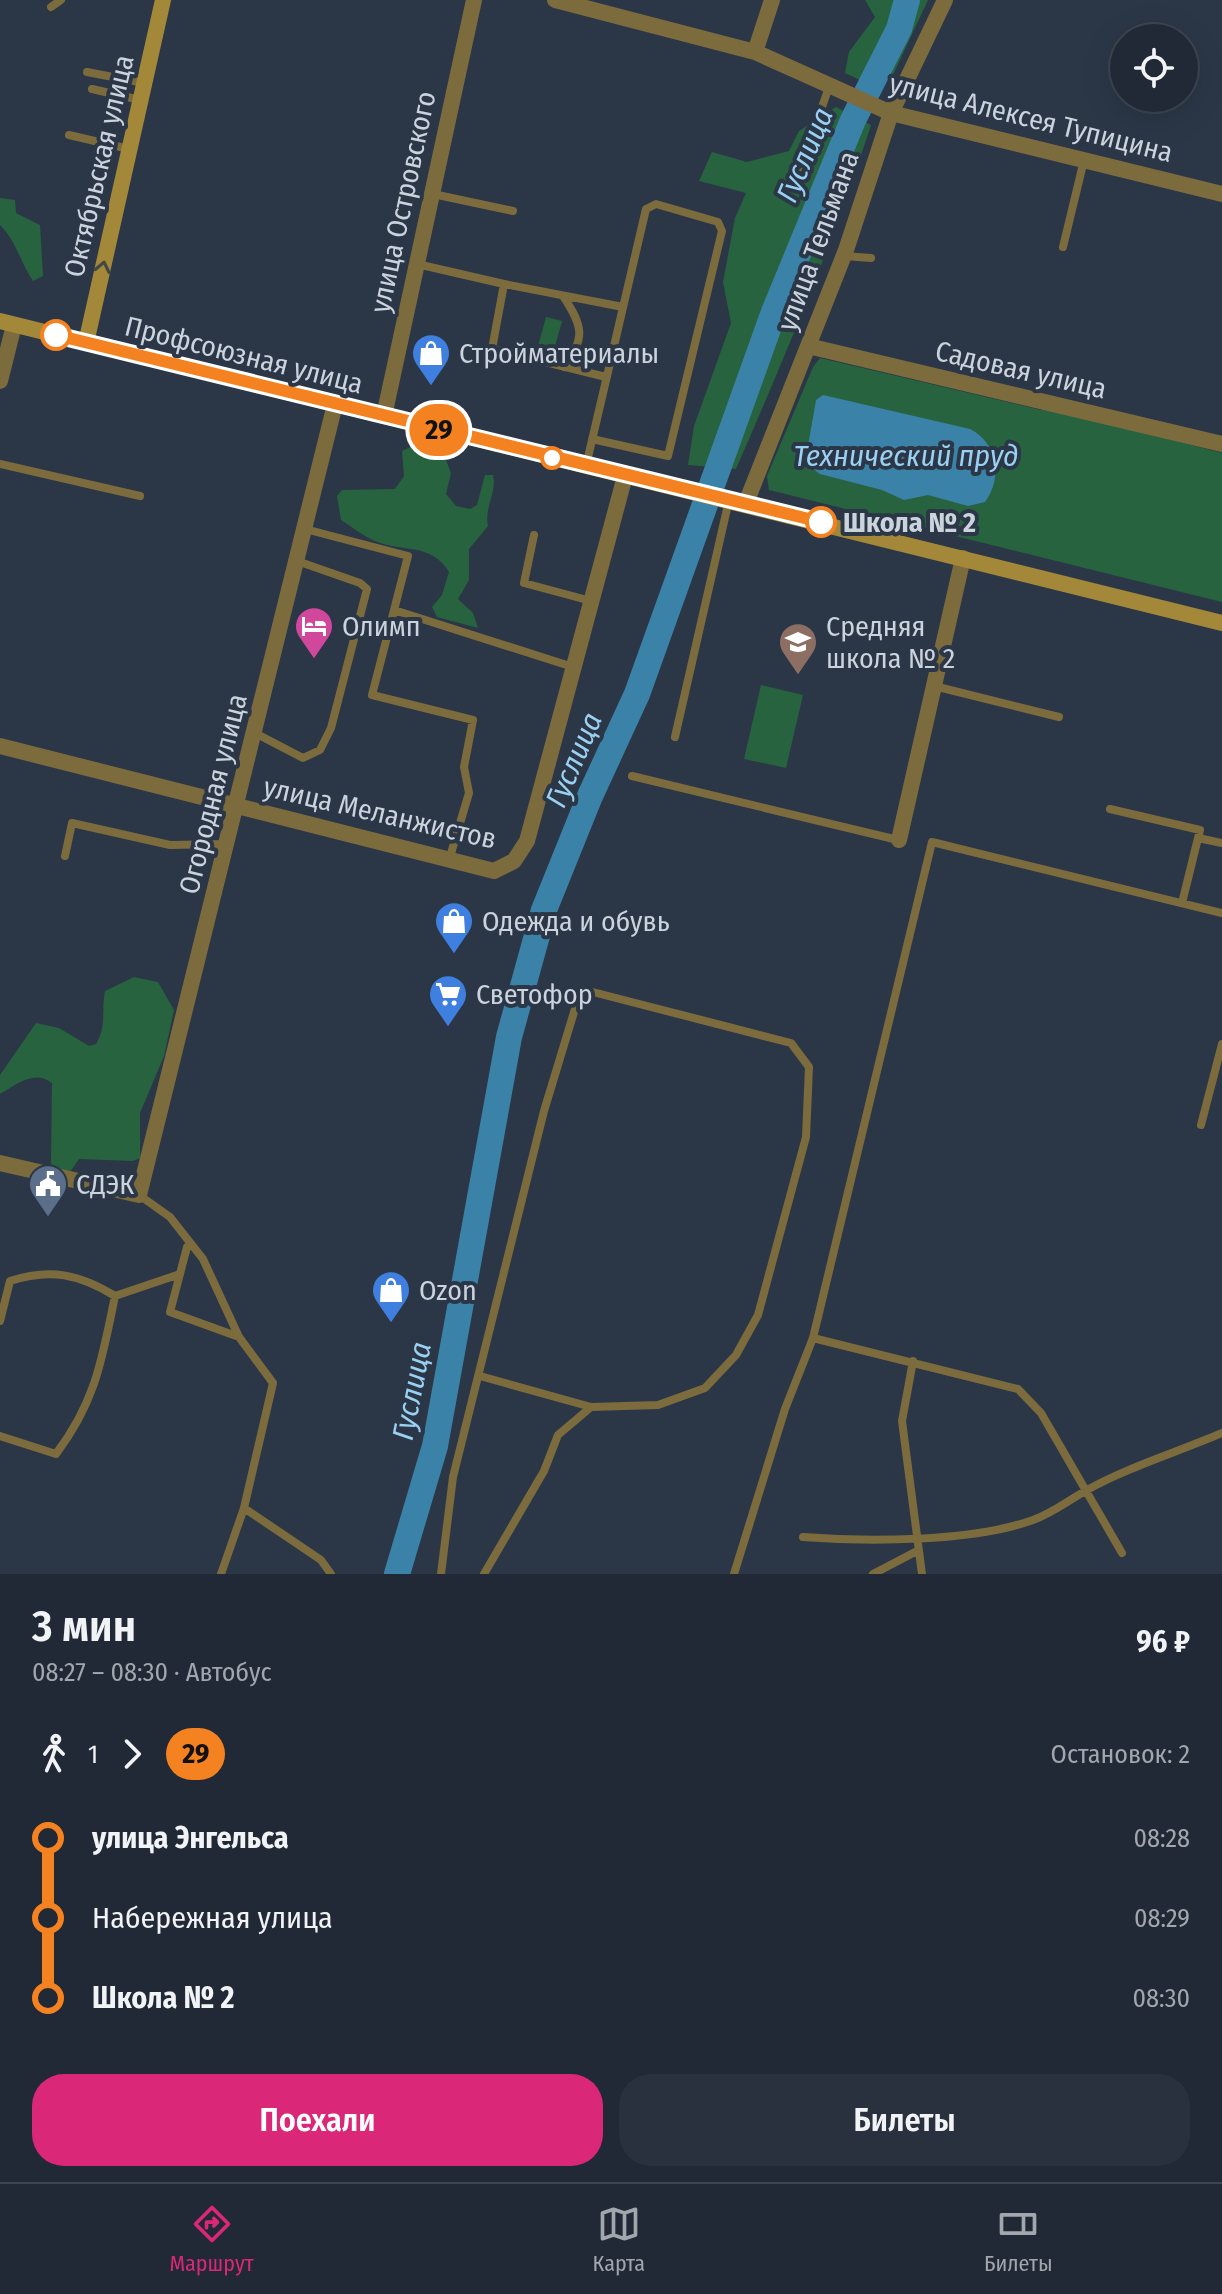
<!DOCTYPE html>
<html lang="ru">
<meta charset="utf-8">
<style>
:root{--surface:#202935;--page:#28313d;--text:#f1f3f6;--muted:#a2a6ad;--line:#3d4550;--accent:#db2777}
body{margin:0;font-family:"Fira Sans Condensed",sans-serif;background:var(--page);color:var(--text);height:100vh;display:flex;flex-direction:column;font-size:30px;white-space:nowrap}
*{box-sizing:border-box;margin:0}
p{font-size:26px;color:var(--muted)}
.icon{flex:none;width:44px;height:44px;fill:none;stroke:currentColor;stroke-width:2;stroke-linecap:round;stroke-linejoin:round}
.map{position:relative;height:1574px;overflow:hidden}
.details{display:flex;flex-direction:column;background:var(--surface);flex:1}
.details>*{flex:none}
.badge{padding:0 16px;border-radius:26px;font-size:28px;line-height:52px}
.tools{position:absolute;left:1110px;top:24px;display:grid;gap:16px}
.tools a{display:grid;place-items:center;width:88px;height:88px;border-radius:50%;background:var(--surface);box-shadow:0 8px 32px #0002,0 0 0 2px var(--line);font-size:40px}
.map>.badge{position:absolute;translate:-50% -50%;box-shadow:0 0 0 4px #fff}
.legs{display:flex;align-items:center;gap:12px;height:88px;padding:0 32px;font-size:26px}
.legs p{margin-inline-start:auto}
.summary{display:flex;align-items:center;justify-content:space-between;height:136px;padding:0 32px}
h1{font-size:44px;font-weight:600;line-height:60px}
.cta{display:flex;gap:16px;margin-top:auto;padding:16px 32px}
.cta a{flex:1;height:92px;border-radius:32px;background:var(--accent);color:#fff;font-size:32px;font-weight:600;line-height:92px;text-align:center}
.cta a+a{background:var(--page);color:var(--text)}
ul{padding:0 32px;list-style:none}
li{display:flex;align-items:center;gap:28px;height:80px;font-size:30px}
li i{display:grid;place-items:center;width:12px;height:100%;margin:0 10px;background:currentColor}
li i::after{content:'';width:20px;height:20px;margin:-10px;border:6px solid;border-radius:50%;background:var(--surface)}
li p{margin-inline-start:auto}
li:first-child i{background:linear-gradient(#0000 50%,currentColor 0)}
li:last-child i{background:linear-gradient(currentColor 50%,#0000 0)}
.menu{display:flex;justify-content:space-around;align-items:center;height:112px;border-top:2px solid var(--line);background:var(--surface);font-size:22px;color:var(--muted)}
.menu a{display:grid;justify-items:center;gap:4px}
.menu .current{color:var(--accent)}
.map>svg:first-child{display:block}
.green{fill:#27633f}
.water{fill:#3b82a9}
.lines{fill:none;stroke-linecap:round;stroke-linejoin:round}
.river{stroke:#3b82a9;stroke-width:26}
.lane{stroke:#7c6b3d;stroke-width:8}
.street{stroke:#7c6b3d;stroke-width:16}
.secondary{stroke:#a38839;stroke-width:16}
.oneway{stroke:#434744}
.line-1-casing{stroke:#fff;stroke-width:18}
.line-1{stroke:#f58220;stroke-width:12}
.stop-1-dot{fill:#fff;stroke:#f58220;stroke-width:4}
.labels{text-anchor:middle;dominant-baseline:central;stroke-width:8;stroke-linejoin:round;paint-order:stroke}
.street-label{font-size:28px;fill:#cbd3dd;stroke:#2b3747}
.poi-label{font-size:28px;fill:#cbd3dd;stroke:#2b3747;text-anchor:start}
.stop-label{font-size:28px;font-weight:bold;fill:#cbd3dd;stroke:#2b3747;text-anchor:start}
.water-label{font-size:30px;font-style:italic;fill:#9ad1f2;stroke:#2b3747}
</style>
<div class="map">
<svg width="1222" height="1574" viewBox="0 0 1222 1574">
<rect width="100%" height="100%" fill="#2b3747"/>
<path class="green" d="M865 0H928L891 79 860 80 845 73 849 52 875 17Z
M836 107 871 125C833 243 785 356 736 469L688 465 694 426 731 323 723 282 735 218 746 193 699 181 712 152 747 162 789 151 799 131Z
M0 198 15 200 16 213 40 225 43 276 33 281C20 262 17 242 0 225Z
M546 317 562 321 553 354 537 350Z
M820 358 1041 410 1045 407 1222 453V602L769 490 767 476 813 367Z
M419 443 441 447 451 473 446 494 456 506 470 509 477 505 485 475H493C497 493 484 507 488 526L469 549V580L458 599 473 613 478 628 437 617 432 607 442 595 449 572C431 542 403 553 375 541 363 536 352 527 341 520L337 496 342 490 395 489 404 476 402 451Z
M761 685 803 695 786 768 744 759Z
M134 977 158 982 174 1010 164 1056 140 1113V1158L133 1161 79 1159 68 1175 51 1166 52 1083C34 1069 16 1085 0 1094V1075L36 1023 59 1028 89 1046 96 1044C107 1027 101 1010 105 991Z"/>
<path class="water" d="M823 395 970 429C998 443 1003 478 985 502L968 506 928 495 904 500 882 490 820 474 805 463 816 400Z"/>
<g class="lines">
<path class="river" d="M397 1574 435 1446 509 1037 544 910 590 796 637 694 774 312 853 120 899 29 907 0"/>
<path class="lane" d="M51 7 61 0
M87 72 144 83
M92 89 140 100
M69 135 129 149
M801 167 830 84
M433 194 513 211
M1063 247 1084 160
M844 256 871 258
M417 264 504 284 492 349 606 377
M504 284 623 307
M563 296C583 326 586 338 564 367
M0 464 140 496
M586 466C606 380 626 294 646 209L656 204 718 222 722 231 668 456 592 439
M305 529 408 556 372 695 473 720 464 767 469 793 449 860
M534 535 524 583 591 601
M394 610 573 667
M934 686 1059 717
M255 733 303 758 320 750 331 728 367 589 360 583 297 561
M675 737 729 500
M632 776 898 840
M1110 809 1200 830 1182 903
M1198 838 1222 843
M65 856 72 823 170 845 227 844
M1201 1125 1222 1044
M139 1195 170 1217 203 1259 239 1337 273 1383 244 1508 321 1560 331 1574
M187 1247 170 1312 239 1337
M0 1321 10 1281C50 1268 79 1274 115 1296L180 1274
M813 1338 1018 1389 1041 1413 1122 1553
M913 1361 902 1421 922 1574
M0 1436 56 1454C96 1401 102 1359 115 1296
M803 1537C867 1542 972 1542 1033 1520 1053 1513 1069 1500 1087 1490 1128 1467 1178 1452 1222 1433
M221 1574 244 1508
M441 1574 453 1477 544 1111 581 989 791 1043 809 1067 806 1137 758 1315 736 1355 705 1388 658 1405 591 1407 480 1376
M484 1574 544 1471 558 1435 591 1407
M734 1574 785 1409 813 1338 932 842 1222 913
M873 1574 917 1551"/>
<path class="street" d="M555 0 755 52 891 113 1222 194
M755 52 772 0
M808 346 1222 444
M0 381 14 325
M384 416 474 0
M746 503 846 250 891 113 945 0
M0 746 494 871 514 861 527 841 625 476
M899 840 963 558
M0 1163 139 1195 335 404"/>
<path class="secondary" d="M0 321 1222 623
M86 343 163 0"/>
</g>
<defs><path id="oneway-chevron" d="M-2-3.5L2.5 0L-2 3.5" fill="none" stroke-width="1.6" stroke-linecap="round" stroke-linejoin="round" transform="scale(2)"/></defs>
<use class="oneway" href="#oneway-chevron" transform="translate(103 267) rotate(-78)"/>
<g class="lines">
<g class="line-1-casing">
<path id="line-1" d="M56 335 821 522"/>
</g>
<use href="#line-1" class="line-1"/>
</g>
<defs>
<g id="shop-pin" transform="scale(2)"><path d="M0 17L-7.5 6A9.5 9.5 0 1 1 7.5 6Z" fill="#3f7fe0" stroke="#2b3747"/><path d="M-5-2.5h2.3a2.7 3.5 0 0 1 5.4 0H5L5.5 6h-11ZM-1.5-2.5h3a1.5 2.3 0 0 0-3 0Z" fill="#fff"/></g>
<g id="hotel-pin" transform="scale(2)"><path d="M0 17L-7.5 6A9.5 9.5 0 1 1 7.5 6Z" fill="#d1479c" stroke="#2b3747"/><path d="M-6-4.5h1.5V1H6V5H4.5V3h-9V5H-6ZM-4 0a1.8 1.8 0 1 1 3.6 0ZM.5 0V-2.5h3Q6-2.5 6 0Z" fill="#fff"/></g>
<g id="school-pin" transform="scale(2)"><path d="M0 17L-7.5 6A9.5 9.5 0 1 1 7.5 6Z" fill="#8d6e63" stroke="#2b3747"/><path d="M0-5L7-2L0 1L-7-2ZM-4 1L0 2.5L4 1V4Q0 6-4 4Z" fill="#fff"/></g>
<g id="supermarket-pin" transform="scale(2)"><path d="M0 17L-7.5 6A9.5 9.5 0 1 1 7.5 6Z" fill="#3f7fe0" stroke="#2b3747"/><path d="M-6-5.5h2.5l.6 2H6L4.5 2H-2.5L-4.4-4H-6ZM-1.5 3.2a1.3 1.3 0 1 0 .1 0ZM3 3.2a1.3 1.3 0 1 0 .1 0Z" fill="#fff"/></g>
<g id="civic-pin" transform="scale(2)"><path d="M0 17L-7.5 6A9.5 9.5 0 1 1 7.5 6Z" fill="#5c6f8a" stroke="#2b3747"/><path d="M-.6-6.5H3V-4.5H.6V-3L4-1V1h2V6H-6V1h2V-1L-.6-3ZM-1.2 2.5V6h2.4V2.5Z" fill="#fff"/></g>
</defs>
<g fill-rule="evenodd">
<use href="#shop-pin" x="431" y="353"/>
<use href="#hotel-pin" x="314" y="626"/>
<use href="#school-pin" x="798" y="642"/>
<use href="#shop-pin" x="454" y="921"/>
<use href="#supermarket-pin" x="448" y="994"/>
<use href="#civic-pin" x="48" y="1184"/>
<use href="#shop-pin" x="391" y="1290"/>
</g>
<g class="stop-1-dot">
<circle cx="56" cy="335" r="14"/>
<circle cx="552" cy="458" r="10"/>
<circle cx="821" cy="522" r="14"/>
</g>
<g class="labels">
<g class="street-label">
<text transform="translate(1031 118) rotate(14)">улица Алексея Тупицина</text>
<text transform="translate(99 166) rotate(-77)">Октябрьская улица</text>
<text transform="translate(403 202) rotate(-78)">улица Островского</text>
<text transform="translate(818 241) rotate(-70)">улица Тельмана</text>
<text transform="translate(244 355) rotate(14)">Профсоюзная улица</text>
<text transform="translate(1021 370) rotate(13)">Садовая улица</text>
<text transform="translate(213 794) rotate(-76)">Огородная улица</text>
<text transform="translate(380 813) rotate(13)">улица Меланжистов</text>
</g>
<g class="poi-label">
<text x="459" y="353">Стройматериалы</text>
<text x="342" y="626">Олимп</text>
<text x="826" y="626">Средняя<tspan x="826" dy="32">школа № 2</tspan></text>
<text x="482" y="921">Одежда и обувь</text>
<text x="476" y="994">Светофор</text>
<text x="76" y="1184">СДЭК</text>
<text x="419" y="1290">Ozon</text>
</g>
<g class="stop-label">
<text x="843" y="522">Школа № 2</text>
</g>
<g class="water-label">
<text transform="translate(805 155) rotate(-67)">Гуслица</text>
<text x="906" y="456">Технический пруд</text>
<text transform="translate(574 760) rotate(-67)">Гуслица</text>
<text transform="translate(412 1391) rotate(-79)">Гуслица</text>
</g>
</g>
</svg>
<div class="tools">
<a><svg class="icon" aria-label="locate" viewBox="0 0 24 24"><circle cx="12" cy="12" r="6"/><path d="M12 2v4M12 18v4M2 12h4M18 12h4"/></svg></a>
</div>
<b class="badge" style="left:439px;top:430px;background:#f58220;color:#111">29</b>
</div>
<section class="details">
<div class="summary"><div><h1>3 мин</h1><p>08:27 – 08:30 · Автобус</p></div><b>96 ₽</b></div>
<div class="legs"><svg class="icon" aria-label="walk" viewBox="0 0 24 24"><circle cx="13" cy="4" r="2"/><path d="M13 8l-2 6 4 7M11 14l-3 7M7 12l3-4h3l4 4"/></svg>1<svg class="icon" aria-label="forward" viewBox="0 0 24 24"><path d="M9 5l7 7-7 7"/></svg><b class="badge" style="background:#f58220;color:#111">29</b><p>Остановок: 2</p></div>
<ul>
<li><i style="color:#f58220"></i><b>улица Энгельса</b><p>08:28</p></li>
<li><i style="color:#f58220"></i><span>Набережная улица</span><p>08:29</p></li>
<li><i style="color:#f58220"></i><b>Школа № 2</b><p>08:30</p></li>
</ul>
<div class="cta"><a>Поехали</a><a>Билеты</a></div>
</section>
<nav class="menu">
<a class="current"><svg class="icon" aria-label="directions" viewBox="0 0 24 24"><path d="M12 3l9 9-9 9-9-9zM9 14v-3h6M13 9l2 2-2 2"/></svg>Маршрут</a>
<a><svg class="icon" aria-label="map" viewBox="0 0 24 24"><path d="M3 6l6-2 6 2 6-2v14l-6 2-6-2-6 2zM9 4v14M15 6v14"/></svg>Карта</a>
<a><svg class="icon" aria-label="tickets" viewBox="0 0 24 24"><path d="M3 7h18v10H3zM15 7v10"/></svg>Билеты</a>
</nav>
